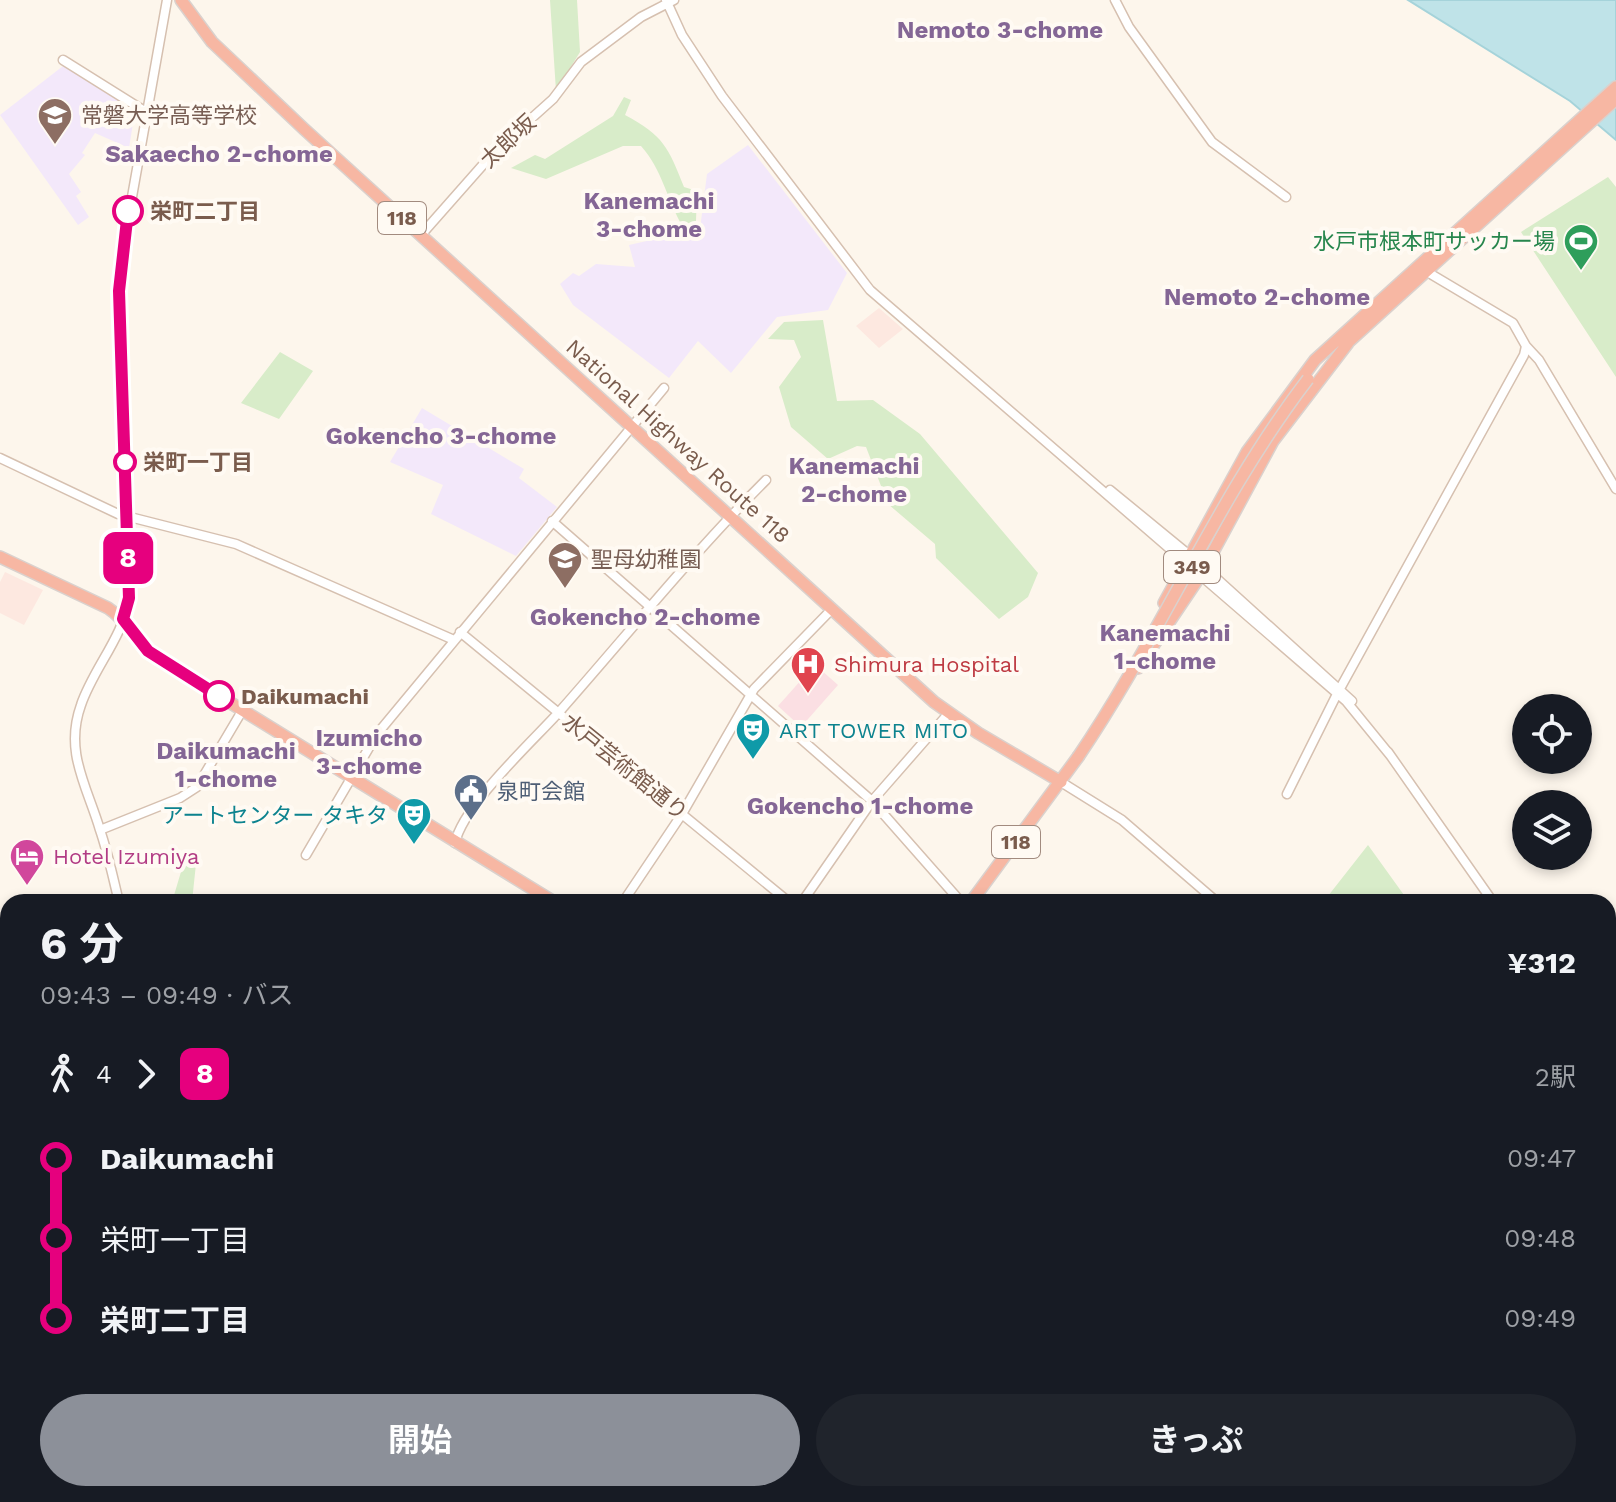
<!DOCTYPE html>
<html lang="ja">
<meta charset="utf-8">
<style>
:root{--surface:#171b24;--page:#20242c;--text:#f1f3f6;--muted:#9ea1a6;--accent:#8c9099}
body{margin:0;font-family:"Work Sans","Noto Sans JP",sans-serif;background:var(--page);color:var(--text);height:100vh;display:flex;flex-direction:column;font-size:30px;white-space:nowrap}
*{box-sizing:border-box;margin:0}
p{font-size:26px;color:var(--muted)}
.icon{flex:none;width:44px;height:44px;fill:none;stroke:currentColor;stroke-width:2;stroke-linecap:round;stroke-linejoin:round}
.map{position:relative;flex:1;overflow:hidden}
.details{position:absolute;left:0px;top:894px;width:1616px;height:608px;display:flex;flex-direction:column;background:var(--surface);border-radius:24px 24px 0 0;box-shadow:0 4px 12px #0003}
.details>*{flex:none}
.badge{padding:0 16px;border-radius:12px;font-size:28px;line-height:52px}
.buttons{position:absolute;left:1512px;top:694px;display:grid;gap:16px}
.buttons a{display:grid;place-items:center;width:80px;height:80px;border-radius:50%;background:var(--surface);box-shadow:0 4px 12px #0003;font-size:40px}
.map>.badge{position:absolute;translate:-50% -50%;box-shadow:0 0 0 4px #fff}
.legs{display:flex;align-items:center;gap:12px;height:88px;padding:0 40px;font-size:26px}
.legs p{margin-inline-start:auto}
.summary{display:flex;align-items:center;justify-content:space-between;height:136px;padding:0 40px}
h1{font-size:44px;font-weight:700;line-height:60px}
.primary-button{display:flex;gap:16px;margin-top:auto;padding:16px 40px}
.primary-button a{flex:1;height:92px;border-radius:48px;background:var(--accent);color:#fff;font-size:32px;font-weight:700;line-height:92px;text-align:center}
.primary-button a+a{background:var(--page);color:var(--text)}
ul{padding:0 40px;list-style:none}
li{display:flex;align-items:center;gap:28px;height:80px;font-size:30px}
li i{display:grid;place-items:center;width:12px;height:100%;margin:0 10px;background:currentColor}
li i::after{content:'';width:20px;height:20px;margin:-10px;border:6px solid;border-radius:50%;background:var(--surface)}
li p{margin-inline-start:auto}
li:first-child i{background:linear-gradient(#0000 50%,currentColor 0)}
li:last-child i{background:linear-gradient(currentColor 50%,#0000 0)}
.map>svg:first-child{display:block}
.commercial{fill:#fde8e0}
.education{fill:#f3e8fa}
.medical{fill:#fbdfe3}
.green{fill:#d8ecc9}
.water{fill:#bfe3e8;stroke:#a5d3da;stroke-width:2}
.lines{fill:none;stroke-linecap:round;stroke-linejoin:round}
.secondary-casing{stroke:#d6c0b0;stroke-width:11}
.primary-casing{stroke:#dad1cd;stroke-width:12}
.highway-casing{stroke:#dad1cd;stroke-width:14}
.secondary{stroke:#fff;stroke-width:8}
.primary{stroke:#fbd9a5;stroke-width:9}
.highway{stroke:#f7b7a3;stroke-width:11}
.rail{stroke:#b9a8c9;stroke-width:2;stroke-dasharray:12 8;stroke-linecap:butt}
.highway-bridge-casing{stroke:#dad1cd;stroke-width:14;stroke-linecap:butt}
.highway-bridge{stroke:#f7b7a3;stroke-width:11}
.line-1-casing{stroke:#fff;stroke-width:18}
.line-1{stroke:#e6007e;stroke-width:12}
.stop-1-dot{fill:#fff;stroke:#e6007e;stroke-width:4}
.labels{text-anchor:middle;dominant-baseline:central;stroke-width:8;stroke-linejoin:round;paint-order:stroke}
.shield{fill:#fffaf3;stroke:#a28b7f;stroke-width:2}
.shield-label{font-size:20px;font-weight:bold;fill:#7a5c4d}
.education-label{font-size:22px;fill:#785e54;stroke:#fffaf3;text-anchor:start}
.street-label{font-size:22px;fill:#7a5c4d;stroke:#fffaf3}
.stop-label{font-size:22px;font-weight:bold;fill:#7a5c4d;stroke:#fffaf3;text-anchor:start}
.leisure-label{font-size:22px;fill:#27864d;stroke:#fffaf3;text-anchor:end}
.health-label{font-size:22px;fill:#be3a42;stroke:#fffaf3;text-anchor:start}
.culture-label{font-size:22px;fill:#0d838f;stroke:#fffaf3;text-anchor:start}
.service-label{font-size:22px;fill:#4e5e75;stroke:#fffaf3;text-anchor:start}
.hotel-label{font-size:22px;fill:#b23c85;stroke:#fffaf3;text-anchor:start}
.neighbourhood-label{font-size:24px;font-weight:bold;fill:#846695;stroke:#fffaf3}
</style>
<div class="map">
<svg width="1616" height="1502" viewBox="0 0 1616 1502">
<rect width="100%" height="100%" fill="#fdf6ec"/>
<path class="commercial" d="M879 308 903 329 879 348 856 326Z
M5 572 43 590 24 625 0 613V582Z"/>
<path class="education" d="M63 66 135 111 129 148 95 133 82 153 85 155 69 174 81 192 76 196 89 217 78 225 0 115Z
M748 145 847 273 828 310 777 317 731 373 698 341 669 378 573 305 560 284 573 273 579 276 596 264 635 267 629 245 700 229 707 174Z
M422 408 524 469 519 478 557 507 516 556 431 514 443 485 390 462Z
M1560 1494H1608L1616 1502H1554Z"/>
<path class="medical" d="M821 670 838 685 801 727 778 706 803 678 808 681Z"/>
<path class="green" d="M550 0H577L580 52 556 91Z
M624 97 631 100 625 115C664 136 668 147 684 187L697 191 696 221 683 227C667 200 662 169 641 146H623L546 179 511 168 535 155 545 159 613 116Z
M1608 177 1616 187V377L1521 232Z
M823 320 837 401 873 400 920 434 1038 573 1028 597 999 619 936 558 935 544 888 504 866 447 857 446 828 459 791 427 779 387 801 357 794 340 768 339 784 322Z
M280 352 313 371 279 419 241 403Z
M1368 845 1409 902H1334L1328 896Z
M197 854 192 902H172L186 855Z
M1608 1093 1616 1098V1138L1612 1137Z
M1616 1165V1213L1613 1216 1608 1212V1167L1612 1169Z
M1616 1420V1498L1608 1492V1431Z
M197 1494H336V1502H244L221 1497 207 1500Z"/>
<path class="water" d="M1408 0H1616V140L1570 101Z"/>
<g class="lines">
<g class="secondary-casing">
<path id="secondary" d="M666 0 682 35 722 96 870 290 1346 701 1390 755
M1115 0 1129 27 1212 142 1286 197
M63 60 146 112
M421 235 496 150 553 99 581 62 641 17 674 0
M1526 346 1539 360 1616 489
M0 458 118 514 236 544 454 640
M1110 490 1204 567 1352 701
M552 521 872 801 961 902
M460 632 789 902
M1388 752 1493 902
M1061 782 1122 820 1217 902
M1287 794 1337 694 1524 355 1526 346 1513 323 1424 270
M100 830 180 798 197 787 242 711
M455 843C463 805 532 742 560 711 628 634 693 553 766 480
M306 855 377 734 664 388
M119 902C113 878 108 853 100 830 87 786 64 752 81 705 93 669 124 636 129 598L119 270 167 0
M623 902 682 814 754 689 832 609
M802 902 872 801 948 714
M1608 1044 1616 1050
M1608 1222 1616 1229
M0 1255 8 1252
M0 1445 8 1440
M0 1481 8 1474
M1063 1494 1072 1502
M1388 1494 1399 1502"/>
</g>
<g class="primary-casing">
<path id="primary" d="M9 1494 42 1502"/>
</g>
<g class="highway-casing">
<path id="highway" d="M181 0 212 42 304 129 934 702 978 733 1061 782
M1344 346 1616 99
M0 557 108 608C128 621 137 643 156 657L554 902
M1164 603 1247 452 1315 360 1616 87
M1138 668 1200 576 1273 441 1348 343
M971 902 1078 757
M677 1494 680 1502
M687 1494 690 1502
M1344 1502 1359 1494"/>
</g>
<use href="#secondary" class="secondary"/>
<use href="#primary" class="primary"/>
<use href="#highway" class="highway"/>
<path class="rail" d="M0 1466 8 1468
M103 1494 139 1502"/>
<g class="highway-bridge-casing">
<path id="highway-bridge" d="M1078 757C1161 635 1218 496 1308 379"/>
</g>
<use href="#highway-bridge" class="highway-bridge"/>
</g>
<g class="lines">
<g class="line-1-casing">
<path id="line-1" d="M128 211 119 291 129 598 123 619 148 651 219 696"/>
</g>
<use href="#line-1" class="line-1"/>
</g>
<defs>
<g id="school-pin" transform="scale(1.8)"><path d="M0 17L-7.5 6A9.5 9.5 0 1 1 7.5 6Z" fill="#8d6e63" stroke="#fffaf3"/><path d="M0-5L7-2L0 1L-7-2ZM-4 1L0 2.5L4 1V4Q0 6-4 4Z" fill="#fff"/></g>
<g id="stadium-pin" transform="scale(1.8)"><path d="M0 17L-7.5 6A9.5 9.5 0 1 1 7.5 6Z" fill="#2e9e5b" stroke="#fffaf3"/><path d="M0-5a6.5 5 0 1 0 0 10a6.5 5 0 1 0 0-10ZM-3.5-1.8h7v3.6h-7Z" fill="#fff"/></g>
<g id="hospital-pin" transform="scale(1.8)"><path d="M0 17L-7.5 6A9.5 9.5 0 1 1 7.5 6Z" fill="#e0444e" stroke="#fffaf3"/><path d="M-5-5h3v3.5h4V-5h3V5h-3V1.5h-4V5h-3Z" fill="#fff"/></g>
<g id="theatre-pin" transform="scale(1.8)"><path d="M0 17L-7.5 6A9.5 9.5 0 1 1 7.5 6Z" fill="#0f9aa8" stroke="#fffaf3"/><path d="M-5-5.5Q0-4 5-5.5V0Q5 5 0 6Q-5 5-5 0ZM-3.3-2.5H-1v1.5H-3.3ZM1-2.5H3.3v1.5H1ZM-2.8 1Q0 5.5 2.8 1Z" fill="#fff"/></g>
<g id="civic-pin" transform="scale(1.8)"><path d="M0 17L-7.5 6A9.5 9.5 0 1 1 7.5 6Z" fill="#5c6f8a" stroke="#fffaf3"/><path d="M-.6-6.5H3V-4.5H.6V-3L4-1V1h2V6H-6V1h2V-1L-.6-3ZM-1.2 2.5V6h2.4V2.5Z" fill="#fff"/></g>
<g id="hotel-pin" transform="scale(1.8)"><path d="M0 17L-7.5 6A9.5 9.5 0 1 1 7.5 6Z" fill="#d1479c" stroke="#fffaf3"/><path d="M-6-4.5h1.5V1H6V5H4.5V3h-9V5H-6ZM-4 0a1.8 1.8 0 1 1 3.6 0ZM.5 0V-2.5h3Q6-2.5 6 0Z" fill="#fff"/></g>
</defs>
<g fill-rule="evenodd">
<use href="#school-pin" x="55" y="115"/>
<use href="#stadium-pin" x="1581" y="241"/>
<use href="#school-pin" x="565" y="559"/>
<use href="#hospital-pin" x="808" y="664"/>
<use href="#theatre-pin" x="753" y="730"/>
<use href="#civic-pin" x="471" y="791"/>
<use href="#theatre-pin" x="414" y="815"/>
<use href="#hotel-pin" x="27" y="856"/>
</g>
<g class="stop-1-dot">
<circle cx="128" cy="211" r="14"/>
<circle cx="125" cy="462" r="10"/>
<circle cx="219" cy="696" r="14"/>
</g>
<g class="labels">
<g class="shield">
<rect x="378" y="202" width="48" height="32" rx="6"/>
<rect x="1164" y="551" width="56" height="32" rx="6"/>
<rect x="992" y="826" width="48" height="32" rx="6"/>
</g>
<g class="shield-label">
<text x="402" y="218">118</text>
<text x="1192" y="567">349</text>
<text x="1016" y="842">118</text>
</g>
<g class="education-label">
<text x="81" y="115">常磐大学高等学校</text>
<text x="591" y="559">聖母幼稚園</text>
</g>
<g class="street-label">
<text transform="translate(508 141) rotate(-43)">太郎坂</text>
<text transform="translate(678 441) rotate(42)">National Highway Route 118</text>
<text transform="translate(625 767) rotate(39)">水戸芸術館通り</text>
</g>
<g class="stop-label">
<text x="150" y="211">栄町二丁目</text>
<text x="143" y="462">栄町一丁目</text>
<text x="241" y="696">Daikumachi</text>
</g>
<g class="leisure-label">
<text x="1555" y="241">水戸市根本町サッカー場</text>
</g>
<g class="health-label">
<text x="834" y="664">Shimura Hospital</text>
</g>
<g class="culture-label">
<text x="779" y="730">ART TOWER MITO</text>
<text x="388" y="815" text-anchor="end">アートセンター タキタ</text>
</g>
<g class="service-label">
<text x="497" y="791">泉町会館</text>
</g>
<g class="hotel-label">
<text x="53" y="856">Hotel Izumiya</text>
</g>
<g class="neighbourhood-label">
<text x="1000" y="30">Nemoto 3-chome</text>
<text x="219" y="154">Sakaecho 2-chome</text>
<text x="649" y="201">Kanemachi<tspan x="649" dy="28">3-chome</tspan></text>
<text x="1267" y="297">Nemoto 2-chome</text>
<text x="441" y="436">Gokencho 3-chome</text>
<text x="854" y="466">Kanemachi<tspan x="854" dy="28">2-chome</tspan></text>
<text x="645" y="617">Gokencho 2-chome</text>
<text x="1165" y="633">Kanemachi<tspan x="1165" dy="28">1-chome</tspan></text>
<text x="369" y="738">Izumicho<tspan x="369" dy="28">3-chome</tspan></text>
<text x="226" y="751">Daikumachi<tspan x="226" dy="28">1-chome</tspan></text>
<text x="860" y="806">Gokencho 1-chome</text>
</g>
</g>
</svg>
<div class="buttons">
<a><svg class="icon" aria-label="locate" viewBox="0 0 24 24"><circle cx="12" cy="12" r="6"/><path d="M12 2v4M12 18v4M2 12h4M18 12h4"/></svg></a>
<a><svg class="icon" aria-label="layers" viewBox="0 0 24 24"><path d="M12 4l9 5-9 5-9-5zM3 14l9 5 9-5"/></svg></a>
</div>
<b class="badge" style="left:128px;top:558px;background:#e6007e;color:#fff">8</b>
<section class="details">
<div class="summary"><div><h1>6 分</h1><p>09:43 – 09:49 · バス</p></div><b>¥312</b></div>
<div class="legs"><svg class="icon" aria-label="walk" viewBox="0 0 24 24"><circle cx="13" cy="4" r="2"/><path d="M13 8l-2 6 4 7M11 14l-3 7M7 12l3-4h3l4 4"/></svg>4<svg class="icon" aria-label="forward" viewBox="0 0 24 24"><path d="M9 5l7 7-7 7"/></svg><b class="badge" style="background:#e6007e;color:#fff">8</b><p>2駅</p></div>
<ul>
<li><i style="color:#e6007e"></i><b>Daikumachi</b><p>09:47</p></li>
<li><i style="color:#e6007e"></i><span>栄町一丁目</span><p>09:48</p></li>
<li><i style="color:#e6007e"></i><b>栄町二丁目</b><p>09:49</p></li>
</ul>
<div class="primary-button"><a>開始</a><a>きっぷ</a></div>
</section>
</div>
